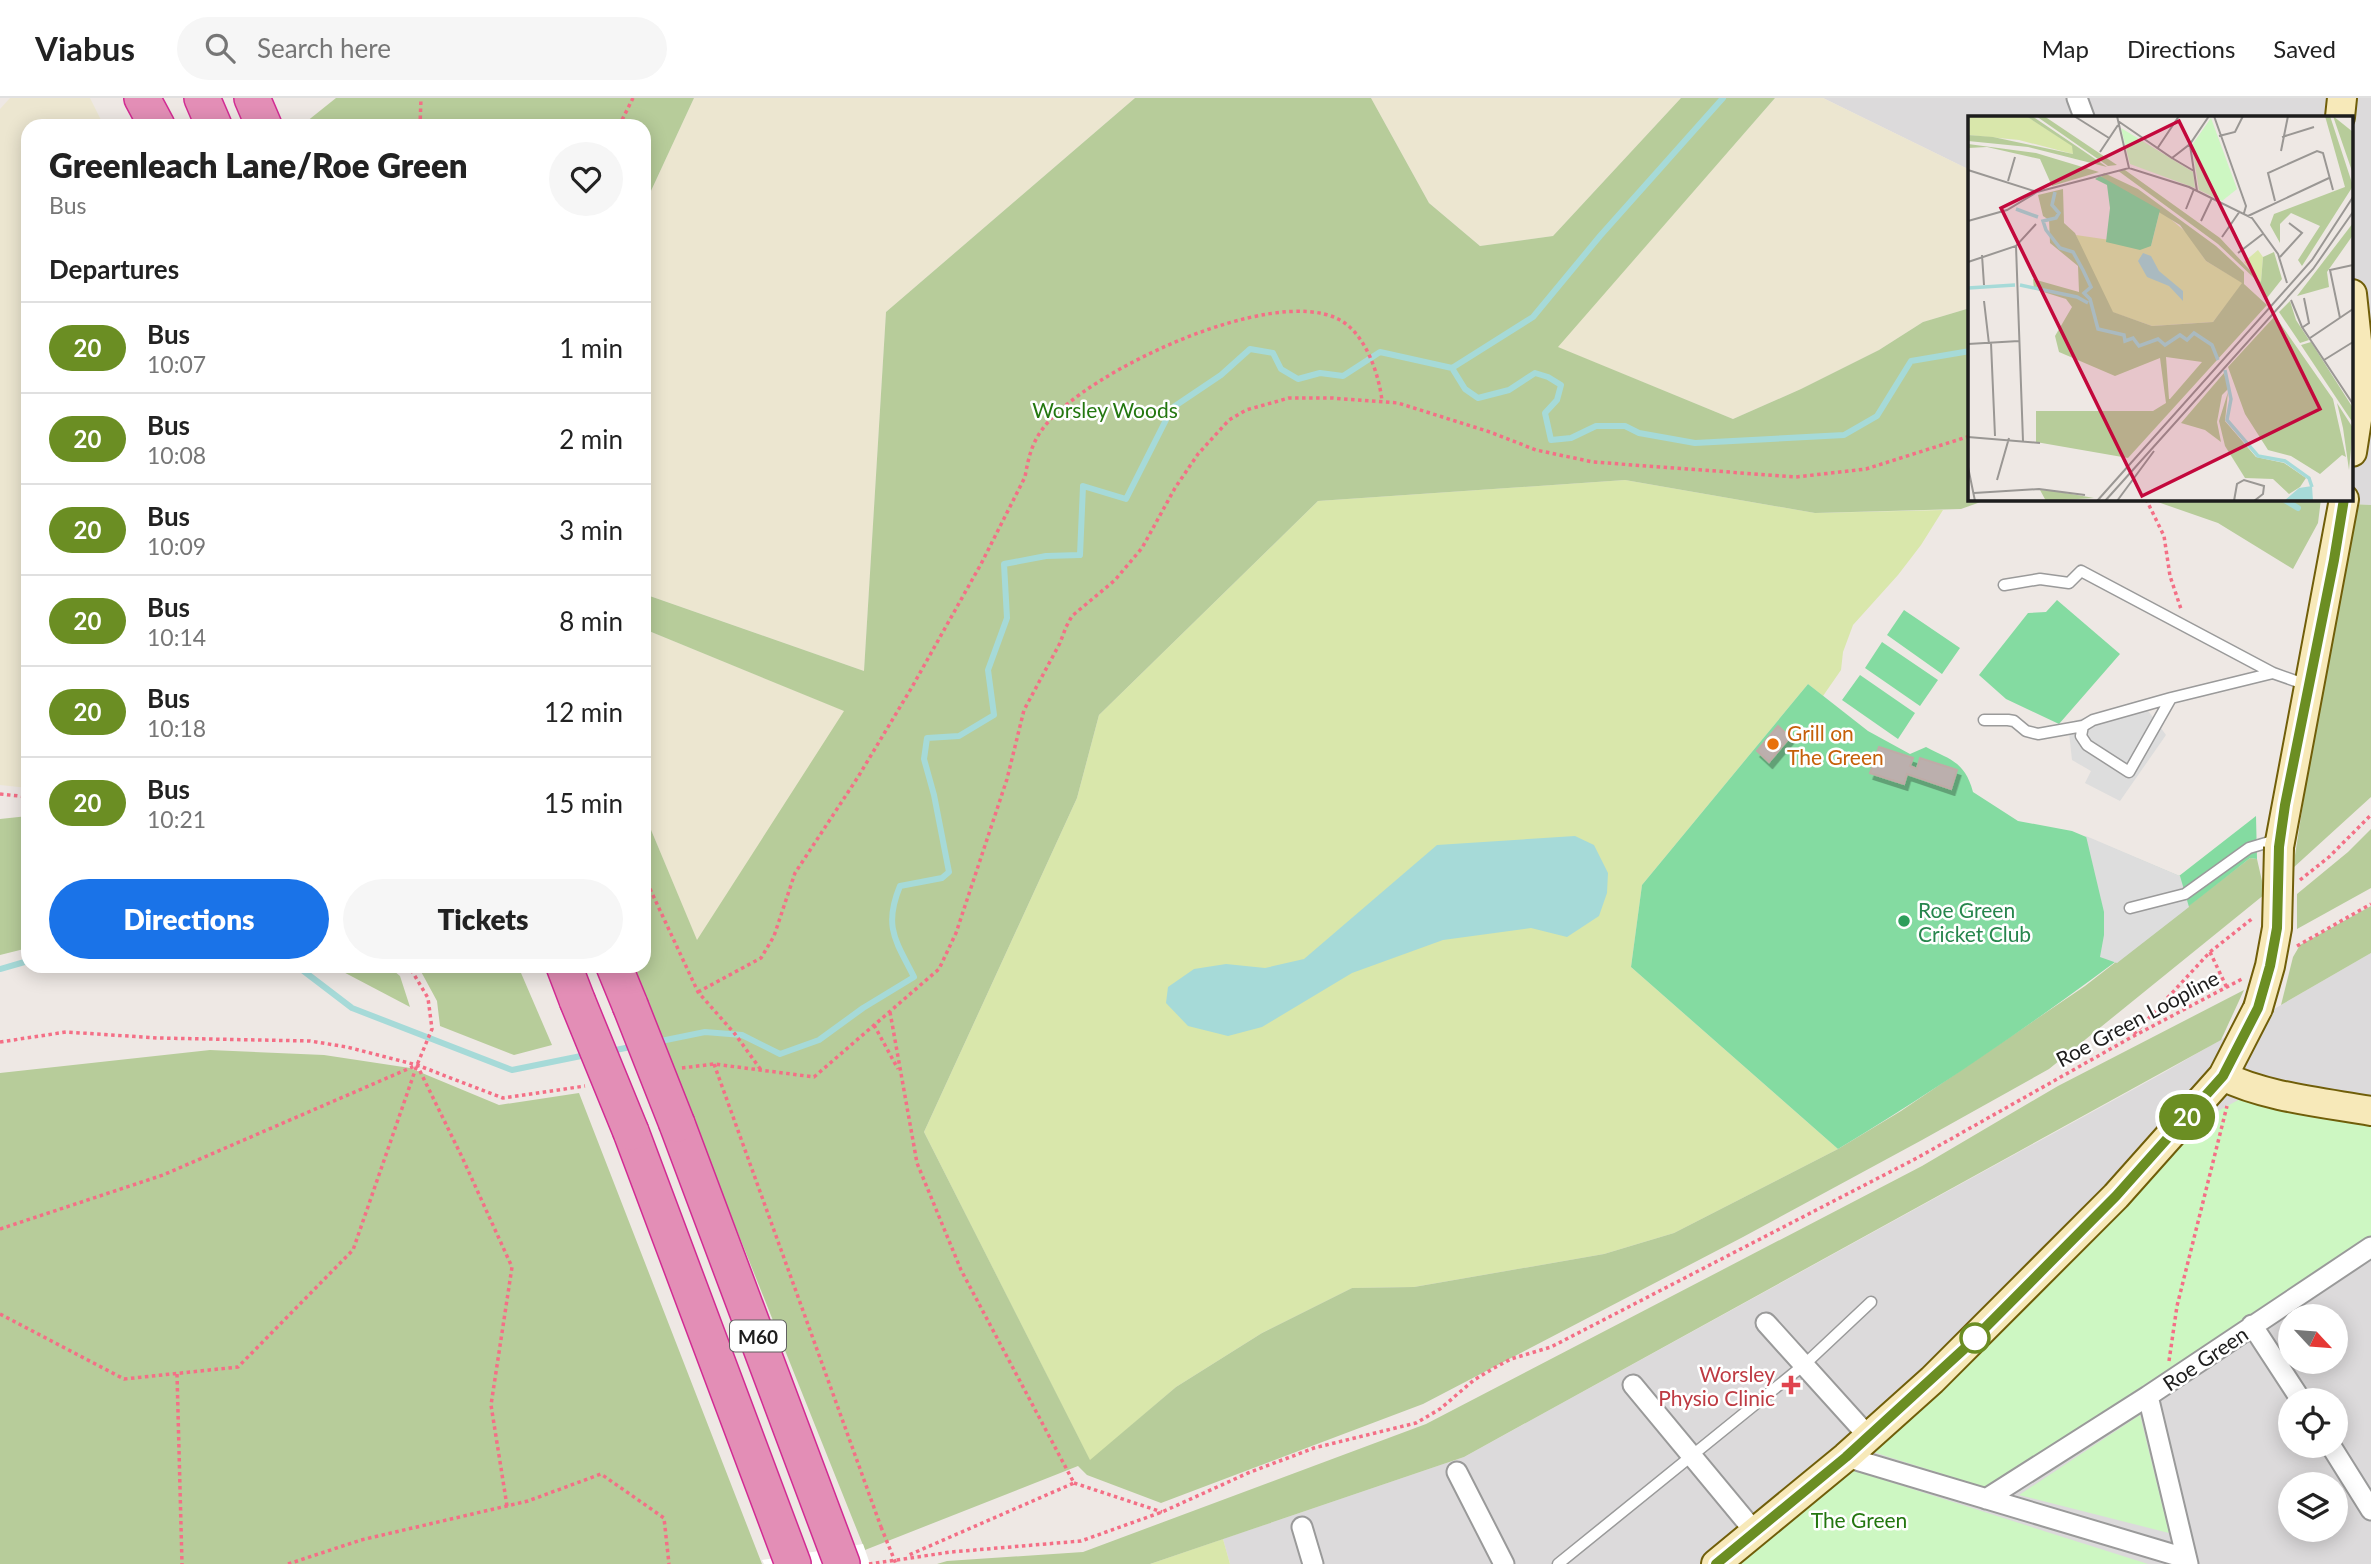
<!DOCTYPE html>
<style>
:root{--surface:#fff;--page:#f6f6f6;--text:#222;--muted:#767676;--line:#e0e0e0;--accent:#1a73e8}
body{margin:0;font-family:Lato,sans-serif;background:var(--page);color:var(--text);height:100vh;display:flex;flex-direction:column;font-size:26px;white-space:nowrap}
*{box-sizing:border-box;margin:0}
p{font-size:23px;color:var(--muted)}
.icon{flex:none;width:38px;height:38px;fill:none;stroke:currentColor;stroke-width:2;stroke-linecap:round;stroke-linejoin:round}
.map{position:relative;flex:1;overflow:hidden}
.sheet{position:absolute;left:21px;top:21px;width:630px;height:854px;display:flex;flex-direction:column;background:var(--surface);border-radius:21px;box-shadow:0 4px 18px #0003}
.sheet>*{flex:none}
.badge{padding:0 14px;border-radius:23px;font-size:24px;line-height:46px}
.needle{width:46px;rotate:116deg}
.controls{position:absolute;left:2278px;top:1206px;display:grid;gap:14px}
.controls a{display:grid;place-items:center;width:70px;height:70px;border-radius:50%;background:var(--surface);box-shadow:0 4px 18px #0003;font-size:35px}
.map>.badge{position:absolute;translate:-50% -50%;box-shadow:0 0 0 4px #fff}
h2{padding:0 28px;font-size:26px;line-height:63px}
.round{display:grid;place-items:center;flex:none;width:74px;height:74px;border-radius:37px;background:var(--page)}
.summary{display:flex;align-items:center;justify-content:space-between;height:119px;padding:0 28px}
h1{font-size:33px;font-weight:800;line-height:52px}
.action{display:flex;gap:14px;margin-top:auto;padding:14px 28px}
.action a{flex:1;height:80px;border-radius:42px;background:var(--accent);color:#fff;font-size:28px;font-weight:800;line-height:80px;text-align:center}
.action a+a{background:var(--page);color:var(--text)}
ul{padding:0;list-style:none}
li{display:flex;align-items:center;gap:21px;height:91px;padding:0 28px;border-top:2px solid var(--line)}
li div{flex:1}
li b{display:block;font-size:26px}
li em{font-style:normal}
li .badge{min-width:77px;font-weight:700;text-align:center}
header{display:flex;align-items:center;gap:42px;box-sizing:border-box;height:98px;padding:0 35px;background:var(--surface);border-bottom:2px solid var(--line)}
header strong{font-size:33px}
nav{display:flex;gap:38px;margin-inline-start:auto;font-size:24px}
.search{width:490px;height:63px;background:var(--page);display:flex;align-items:center;gap:18px;box-sizing:border-box;padding:0 24px;border-radius:38px;color:var(--muted);font-size:26px}
.map>svg:first-child{display:block}
.residential{fill:#dcdadb;fill-rule:evenodd}
.farmland{fill:#ece6d0}
.grass{fill:#d9e7ab}
.forest{fill:#b7cc9a}
.park{fill:#cdf7c2}
.pitch{fill:#84dba1}
.parking{fill:#ddd}
.water{fill:#a6dad8}
.pier{fill:#fff}
.lines{fill:none;stroke-linecap:round;stroke-linejoin:round}
.stream{stroke:#a6dad8;stroke-width:6}
.building{fill:#bbafad;stroke:#bfaba7;stroke-width:2;filter:url(#shadow)}
.lane-casing{stroke:#9a9a9a;stroke-width:13}
.street-casing{stroke:#9a9a9a;stroke-width:23}
.secondary-casing{stroke:#705e09;stroke-width:32}
.highway-casing{stroke:#d22b93;stroke-width:38}
.path{stroke:#f46f86;stroke-width:3.5;stroke-dasharray:3.5 3.5;stroke-linecap:butt}
.lane{stroke:#fff;stroke-width:10}
.street{stroke:#fff;stroke-width:19}
.secondary{stroke:#f7e9b9;stroke-width:28}
.highway{stroke:#e38eb6;stroke-width:35}
.secondary-bridge-casing{stroke:#705e09;stroke-width:32;stroke-linecap:butt}
.highway-bridge-casing{stroke:#d22b93;stroke-width:38;stroke-linecap:butt}
.path-bridge{stroke:#f46f86;stroke-width:3.5;stroke-dasharray:3.5 3.5;stroke-linecap:butt}
.secondary-bridge{stroke:#f7e9b9;stroke-width:28}
.highway-bridge{stroke:#e38eb6;stroke-width:35}
.line-casing{stroke:#fff;stroke-width:16}
.line{stroke:#6b8e23;stroke-width:10}
.food-dot{fill:#e8710a;stroke:#fff;stroke-width:2.5}
.leisure-dot{fill:#2e9e5b;stroke:#fff;stroke-width:2.5}
.stop-dot{fill:#fff;stroke:#6b8e23;stroke-width:3.5}
.health-dot{fill:#e0444e;stroke:#fff;stroke-width:2.5}
.labels{text-anchor:middle;dominant-baseline:central;stroke-width:5;stroke-linejoin:round;paint-order:stroke}
.shield{fill:#fff;stroke:#616161;stroke-width:2}
.shield-label{font-size:19px;font-weight:bold;fill:#1d1d1d}
.park-label{font-size:21px;fill:#247710;stroke:#fff}
.food-label{font-size:21px;fill:#c56008;stroke:#fff;text-anchor:start}
.leisure-label{font-size:21px;fill:#27864d;stroke:#fff;text-anchor:start}
.street-label{font-size:21px;fill:#1d1d1d;stroke:#fff}
.health-label{font-size:21px;fill:#be3a42;stroke:#fff;text-anchor:end}
.inset-river{fill:none;stroke:#a6dad8;stroke-width:3.5}
.inset-road{fill:none;stroke:#9a9794;stroke-width:2}
.view{fill:#c3083c;fill-opacity:0.15;stroke:#c3083c;stroke-width:3.5}
.inset-edge{fill:none;stroke:#1d1d1d;stroke-width:3.5}
</style>
<header>
<strong>Viabus</strong>
<div class="search"><svg class="icon" aria-label="search" viewBox="0 0 24 24"><circle cx="10" cy="10" r="6"/><path d="M15 15l6 6"/></svg>Search here</div>
<nav><a>Map</a><a>Directions</a><a>Saved</a></nav>
</header>
<div class="map">
<svg width="2371" height="1466" viewBox="0 0 2371 1466">
<defs>
<filter id="shadow"><feDropShadow dx="3.5" dy="6" stdDeviation="0" flood-color="#0004"/></filter>
</defs>
<rect width="100%" height="100%" fill="#eee8e4"/>
<path class="residential" d="M1823 0H2371V407L2350 406 2360 311 2352 303V19H1970V72Z
M2371 855V1466H1230L1223 1441 1464 1359 2163 975ZM2291 1218H2336V1264H2291ZM2291 1302H2336V1348H2291ZM2291 1386H2336V1432H2291Z"/>
<path class="farmland" d="M10 0H90L104 28H28V690L0 687V11Z
M694 0H1135L886 214 864 573 644 496V108Z
M1371 0H1681L1553 138 1480 148 1429 105Z
M1775 0H1823L1970 72V210L1923 224 1879 252 1801 291 1733 321 1557 249Z
M644 531 845 613 697 843 644 715Z"/>
<path class="grass" d="M1625 382 1815 415 1943 412 1921 447 1898 477 1853 527 1843 554 1841 572 1823 598 1808 586 1642 787 1631 869 1838 1051 1674 1135 1604 1156 1414 1189 1352 1190 1262 1235 1176 1289 1090 1363 924 1034 1077 700 1099 617 1318 403Z
M1223 1441 1230 1466H1150Z"/>
<path class="forest" d="M336 0H694L644 108V28H301Z
M1135 0H1371L1429 105 1480 148 1553 138 1681 0H1775L1558 249 1733 321 1801 291 1879 252 1923 224 1970 210V401H1989L1961 411 1815 415 1625 382 1318 403 1099 617 1077 700 924 1034 1090 1362 1176 1289 1262 1235 1352 1190 1414 1189 1604 1156 1674 1135 1838 1051 1901 1013 2085 888 2250 760 2257 761 2265 796 2049 971 1922 1042 1743 1139 1423 1306 1161 1405 1087 1377 1078 1368 865 1452 631 868H644V715L697 842 844 613 644 531V496L864 573 886 214Z
M2149 401H2321L2318 425 2293 471 2218 425Z
M2350 406 2371 407V699L2293 770Z
M28 718V850L0 857V721Z
M2371 731V790L2297 831V796L2348 754Z
M2371 808V855L2281 907 2293 859 2300 847Z
M332 868H388L400 878 410 909Z
M418 868H518L552 947 514 957 440 928 437 903Z
M2244 892 2221 942 1464 1359 1150 1466H937L947 1463 1083 1454 1426 1326 1922 1068 2058 988Z
M210 952 324 957 410 970 499 1007 579 995 762 1466H0V975Z"/>
<path class="park" d="M2242 1000 2371 1026V1138L1987 1390 1873 1354 2205 1020Z
M2140 1317 2169 1435 2019 1397Z
M1846 1370 2148 1466H1733Z"/>
<path class="pitch" d="M2057 502 2120 556 2059 626 2006 601 1979 577 2028 515 2046 514Z
M1904 512 1960 550 1942 576 1887 537Z
M1882 544 1938 582 1920 608 1865 570Z
M1860 577 1915 615 1898 641 1842 602Z
M1808 586 1868 633 1910 656 1926 649C1951 662 1965 664 1973 694L2018 723 2072 733 2179 778 2256 718 2257 761 2250 760C2118 865 1983 964 1838 1051L1631 869 1642 787Z"/>
<path class="parking" d="M2140 602 2166 637 2120 703 2085 685 2091 673 2072 662 2068 625Z
M2086 738 2180 778 2189 809 2117 865 2100 859 2104 837V814Z"/>
<path class="water" d="M1575 738 1594 747 1608 775 1607 795 1599 818 1567 839 1531 830 1443 842 1352 875 1262 929 1228 938 1188 928 1166 905 1168 889 1194 871 1226 866 1265 870 1304 861 1437 747Z"/>
<path class="pier" d="M863 1446 870 1466H764L762 1462Z"/>
<g class="lines">
<path class="stream" d="M1452 270 1533 219 1600 138 1723 0
M2283 401 2298 410
M297 868 352 910 512 972 586 957
M0 871 28 863
M656 944 705 934 742 937 780 956 819 942 863 910 914 879C896 843 883 829 900 788L942 780 949 774 934 697 924 661 927 640 959 638 994 617 988 572 1007 520 1004 466 1046 458 1080 457 1083 388 1126 401 1172 310 1221 277 1250 251 1273 255 1281 271 1298 281 1320 275 1343 278 1380 254 1452 270 1465 291 1478 300 1509 292 1535 275 1548 279 1561 287 1557 302 1545 315 1551 342 1571 340 1596 328H1625L1639 335 1695 345 1844 337 1877 318 1911 263 1970 253
M611 953 635 948"/>
</g>
<path class="building" d="M1778 628 1790 639 1769 664 1757 653Z
M1879 649 1913 660 1910 668 1917 671 1920 660 1957 672 1951 691 1907 676 1904 686 1870 675Z"/>
<g class="lines">
<g class="lane-casing">
<path id="lane" d="M2004 487 2040 481 2069 485 2081 473 2273 575 2307 587
M2171 600 2093 622 2083 628 2081 638 2087 647 2129 674 2171 600 2273 575
M1984 622H2008L2014 623 2026 633 2038 636 2083 628
M2130 810 2185 796 2249 750 2276 742
M1558 1466 1805 1266 1871 1204"/>
</g>
<g class="street-casing">
<path id="street" d="M2077 0 2084 19
M1766 1225 1869 1339
M2252 1227 2301 1302
M1633 1287 1755 1434
M2331 1348 2371 1412
M1846 1359 2185 1460
M1457 1374 1504 1466
M1986 1401 2148 1298
M1302 1429 1313 1466
M2188 1466 2148 1298 2371 1149"/>
</g>
<g class="secondary-casing">
<path id="secondary" d="M2340 19 2342 0
M2352 196 2362 290 2352 354
M2279 749 2344 401
M2223 978C2264 999 2326 1005 2371 1013
M1716 1466 1846 1359 1932 1282 2116 1098 2223 978 2258 910"/>
</g>
<g class="highway-casing">
<path id="highway" d="M142 0 157 28
M202 0 214 28
M252 0 264 28
M564 868 577 902
M614 868 630 907
M677 1026 842 1466
M631 1034 793 1466"/>
</g>
<path class="path" d="M420 28 421 0
M619 28 633 0
M2146 401 2164 438 2170 478 2181 511
M0 696 28 699
M644 778 698 894 735 936 761 972
M2300 782 2329 759 2371 717
M2297 848 2371 806
M2210 854 2227 890
M698 894 761 860 774 838 795 775 858 679 912 589 981 466 1025 379C1028 361 1032 344 1044 329 1087 273 1271 187 1338 221 1365 234 1379 276 1382 303
M890 914 917 1065 961 1172 1074 1385 909 1457
M874 927 898 971
M2134 936 2210 854 2253 820
M0 944 66 934 158 940 310 943 347 949 417 967 503 1000 585 988
M714 966 881 1429
M682 970 714 966 814 979 939 871 956 835 1007 681 1024 612 1060 545 1066 529 1072 518 1115 482 1142 450 1175 390 1198 356 1229 322 1246 312 1289 300H1332L1398 305 1490 334 1536 352 1593 364 1796 379 1866 371 1970 338
M0 1131 163 1077 417 967 462 1059 512 1169 491 1307 507 1408
M0 1216 124 1281 238 1269 353 1152 417 967 432 931 428 900 409 868
M2169 1263 2177 1208 2227 1008
M177 1276 182 1466
M1074 1385 1162 1414
M288 1466 361 1442 528 1403 601 1376 664 1420 669 1466
M869 1466 951 1454 1081 1443 1162 1414 1248 1375 1314 1350 1416 1325 1440 1311 1474 1282 1494 1270 1511 1261 1551 1249 1917 1060 2130 940 2242 881"/>
<use href="#lane" class="lane"/>
<use href="#street" class="street"/>
<use href="#secondary" class="secondary"/>
<use href="#highway" class="highway"/>
<g class="secondary-bridge-casing">
<path id="secondary-bridge" d="M2258 910 2270 868 2277 830 2279 749"/>
</g>
<g class="highway-bridge-casing">
<path id="highway-bridge" d="M577 902 631 1034
M630 907 677 1026"/>
</g>
<path class="path-bridge" d="M881 1429 896 1466"/>
<use href="#secondary-bridge" class="secondary-bridge"/>
<use href="#highway-bridge" class="highway-bridge"/>
</g>
<g class="lines">
<g class="line-casing">
<path id="line" d="M1716 1466 1846 1359 1964 1251 2116 1098 2223 978 2258 910 2270 868 2277 830 2279 749 2285 707 2334 462 2344 401"/>
</g>
<use href="#line" class="line"/>
</g>
<circle class="food-dot" cx="1773" cy="646" r="7"/>
<circle class="leisure-dot" cx="1904" cy="823" r="7"/>
<circle class="stop-dot" cx="1975" cy="1240" r="14"/>
<path class="health-dot" d="M1787.5 1276.5h7v7h7v7h-7v7h-7v-7h-7v-7h7z"/>
<g class="labels">
<rect class="shield" x="730" y="1222.5" width="56" height="31" rx="5"/>
<g class="shield-label">
<text x="758" y="1238">M60</text>
</g>
<g class="park-label">
<text x="1105" y="311">Worsley Woods</text>
<text x="1859" y="1421">The Green</text>
</g>
<g class="food-label">
<text x="1787" y="634">Grill on<tspan x="1787" dy="24">The Green</tspan></text>
</g>
<g class="leisure-label">
<text x="1918" y="811">Roe Green<tspan x="1918" dy="24">Cricket Club</tspan></text>
</g>
<g class="street-label">
<text transform="translate(2137 920) rotate(-28)">Roe Green Loopline</text>
<text transform="translate(2205 1260) rotate(-34)">Roe Green</text>
</g>
<g class="health-label">
<text x="1775" y="1275">Worsley<tspan x="1775" dy="24">Physio Clinic</tspan></text>
</g>
</g>
<g transform="translate(1968 18)">
<rect width="385" height="385" fill="#eee8e4"/>
<path d="M0 0H58L105 30V38L51 24 0 19ZM192 94 219 117 238 145 275 167 245 206 184 210 144 196 124 160 108 119 183 130ZM290 134 295 141 293 166 276 146Z" fill="#d9e7ab"/>
<path d="M58 0H64L139 51 60 31 0 25V19L25 21 105 38 104 30ZM68 0H76L149 49 140 50ZM357 0H362L385 70 334 150 330 144 352 110 323 97 312 108V127L302 109 306 98 377 71ZM365 0 385 16V58ZM0 28 68 37 131 56 84 70 72 43 19 31 0 32ZM149 54H157L252 122 293 166 295 141 306 136 314 163 299 182 286 162 250 128ZM136 57 170 73 248 130 276 156V168L299 189 160 342 68 326V295H185L198 287 192 242 147 260 91 236 87 220 104 191 98 183 66 173 65 163 111 176 110 150 82 127 81 104 75 100 70 79 95 73 96 107 107 117 145 196 184 210 245 206 274 167 238 145 212 109 133 61ZM198 241 234 246 202 283H201ZM385 107V119L359 156 361 171 329 180ZM322 185 328 204 341 224 332 227 311 196ZM307 200 365 283 378 341 374 339 352 358 323 340 300 334 277 298 260 251ZM343 226 385 292V307L333 229ZM256 257 261 272 254 279 249 306 253 326 237 314 213 307ZM260 276 257 305 288 341 316 347 338 362 332 371 321 378 305 363 277 362 257 330 251 305ZM369 287 385 312 381 354 375 312ZM72 374 86 375 126 382 78 385Z" fill="#b7cc9a" fill-rule="evenodd"/>
<path d="M243 2 269 73 254 85 231 74 224 29ZM153 12 225 56 227 72 162 48Z" fill="#cdf7c2"/>
<path d="M132 60 192 94 183 130 172 134 138 126 142 92 139 69 127 63Z" fill="#84dba1"/>
<path d="M175 137 183 140 191 155 215 175V185L201 170 179 161 170 145ZM344 370 345 385H316L331 372Z" fill="#a6dad8"/>
<path class="inset-river" d="M87 76 84 89 91 97 88 102 75 105 78 114 92 132 105 136 115 154 123 171 116 177 122 183 130 213 156 219 157 225 165 222 171 230 190 223 197 229 212 219 219 224 226 217 244 229 250 244M48 93 70 101M52 169 109 181 120 187M0 172 47 169M257 254 263 283 259 304 290 340 317 345 341 362 344 371"/>
<path class="inset-road" d="M106 0 141 22M149 0 161 52M246 0 278 90 276 97M150 5 204 42 222 28 241 0M251 20 267 16 275 0M314 21 346 11M222 29 229 75M189 33 211 0M313 35 320 0M132 36 150 9M204 42 226 55M0 54 69 76M40 65 47 41M307 85 300 57 349 35 355 37 365 74M218 93 226 73M280 100 361 62M0 105 39 94 69 76 161 52 221 71 284 102 310 138 319 167M233 105 244 82M254 121 272 95M48 130 55 325M270 137 296 117M14 139 16 169M312 141 334 117 321 107M0 146 48 130 68 108M323 184 334 211 385 288M16 185 21 228M372 202 362 154 385 149M335 211 341 207 336 182M342 222 385 193M23 227 27 320M0 228 51 225M356 244 385 226M0 321 72 327M0 351 7 385M29 364 41 322M6 377 71 373 117 379M129 385 344 144 385 81M137 385 345 153 385 96M149 385 186 335M266 385 269 368 276 364 296 370 295 378 286 385"/>
<path class="view" d="M211 5 352 293 174 380 33 92Z"/>
<rect width="385" height="385" class="inset-edge"/>
</g>
</svg>
<div class="controls">
<a><svg class="needle" viewBox="-14 -14 28 28"><path d="M0-13l5 13h-10z" fill="#e53935"/><path d="M0 13l5-13h-10z" fill="#767676"/></svg></a>
<a><svg class="icon" aria-label="locate" viewBox="0 0 24 24"><circle cx="12" cy="12" r="6"/><path d="M12 2v4M12 18v4M2 12h4M18 12h4"/></svg></a>
<a><svg class="icon" aria-label="layers" viewBox="0 0 24 24"><path d="M12 4l9 5-9 5-9-5zM3 14l9 5 9-5"/></svg></a>
</div>
<b class="badge" style="left:2187px;top:1019px;background:#6b8e23;color:#fff">20</b>
<section class="sheet">
<div class="summary"><div><h1>Greenleach Lane/Roe Green</h1><p>Bus</p></div><a class="round"><svg class="icon" aria-label="heart" viewBox="0 0 24 24"><path d="M12 20l-8-8c-3-5 5-10 8-4 3-6 11-1 8 4z"/></svg></a></div>
<h2>Departures</h2>
<ul>
<li><span class="badge" style="background:#6b8e23;color:#fff">20</span><div><b>Bus</b><p>10:07</p></div><em>1 min</em></li>
<li><span class="badge" style="background:#6b8e23;color:#fff">20</span><div><b>Bus</b><p>10:08</p></div><em>2 min</em></li>
<li><span class="badge" style="background:#6b8e23;color:#fff">20</span><div><b>Bus</b><p>10:09</p></div><em>3 min</em></li>
<li><span class="badge" style="background:#6b8e23;color:#fff">20</span><div><b>Bus</b><p>10:14</p></div><em>8 min</em></li>
<li><span class="badge" style="background:#6b8e23;color:#fff">20</span><div><b>Bus</b><p>10:18</p></div><em>12 min</em></li>
<li><span class="badge" style="background:#6b8e23;color:#fff">20</span><div><b>Bus</b><p>10:21</p></div><em>15 min</em></li>
</ul>
<div class="action"><a>Directions</a><a>Tickets</a></div>
</section>
</div>
